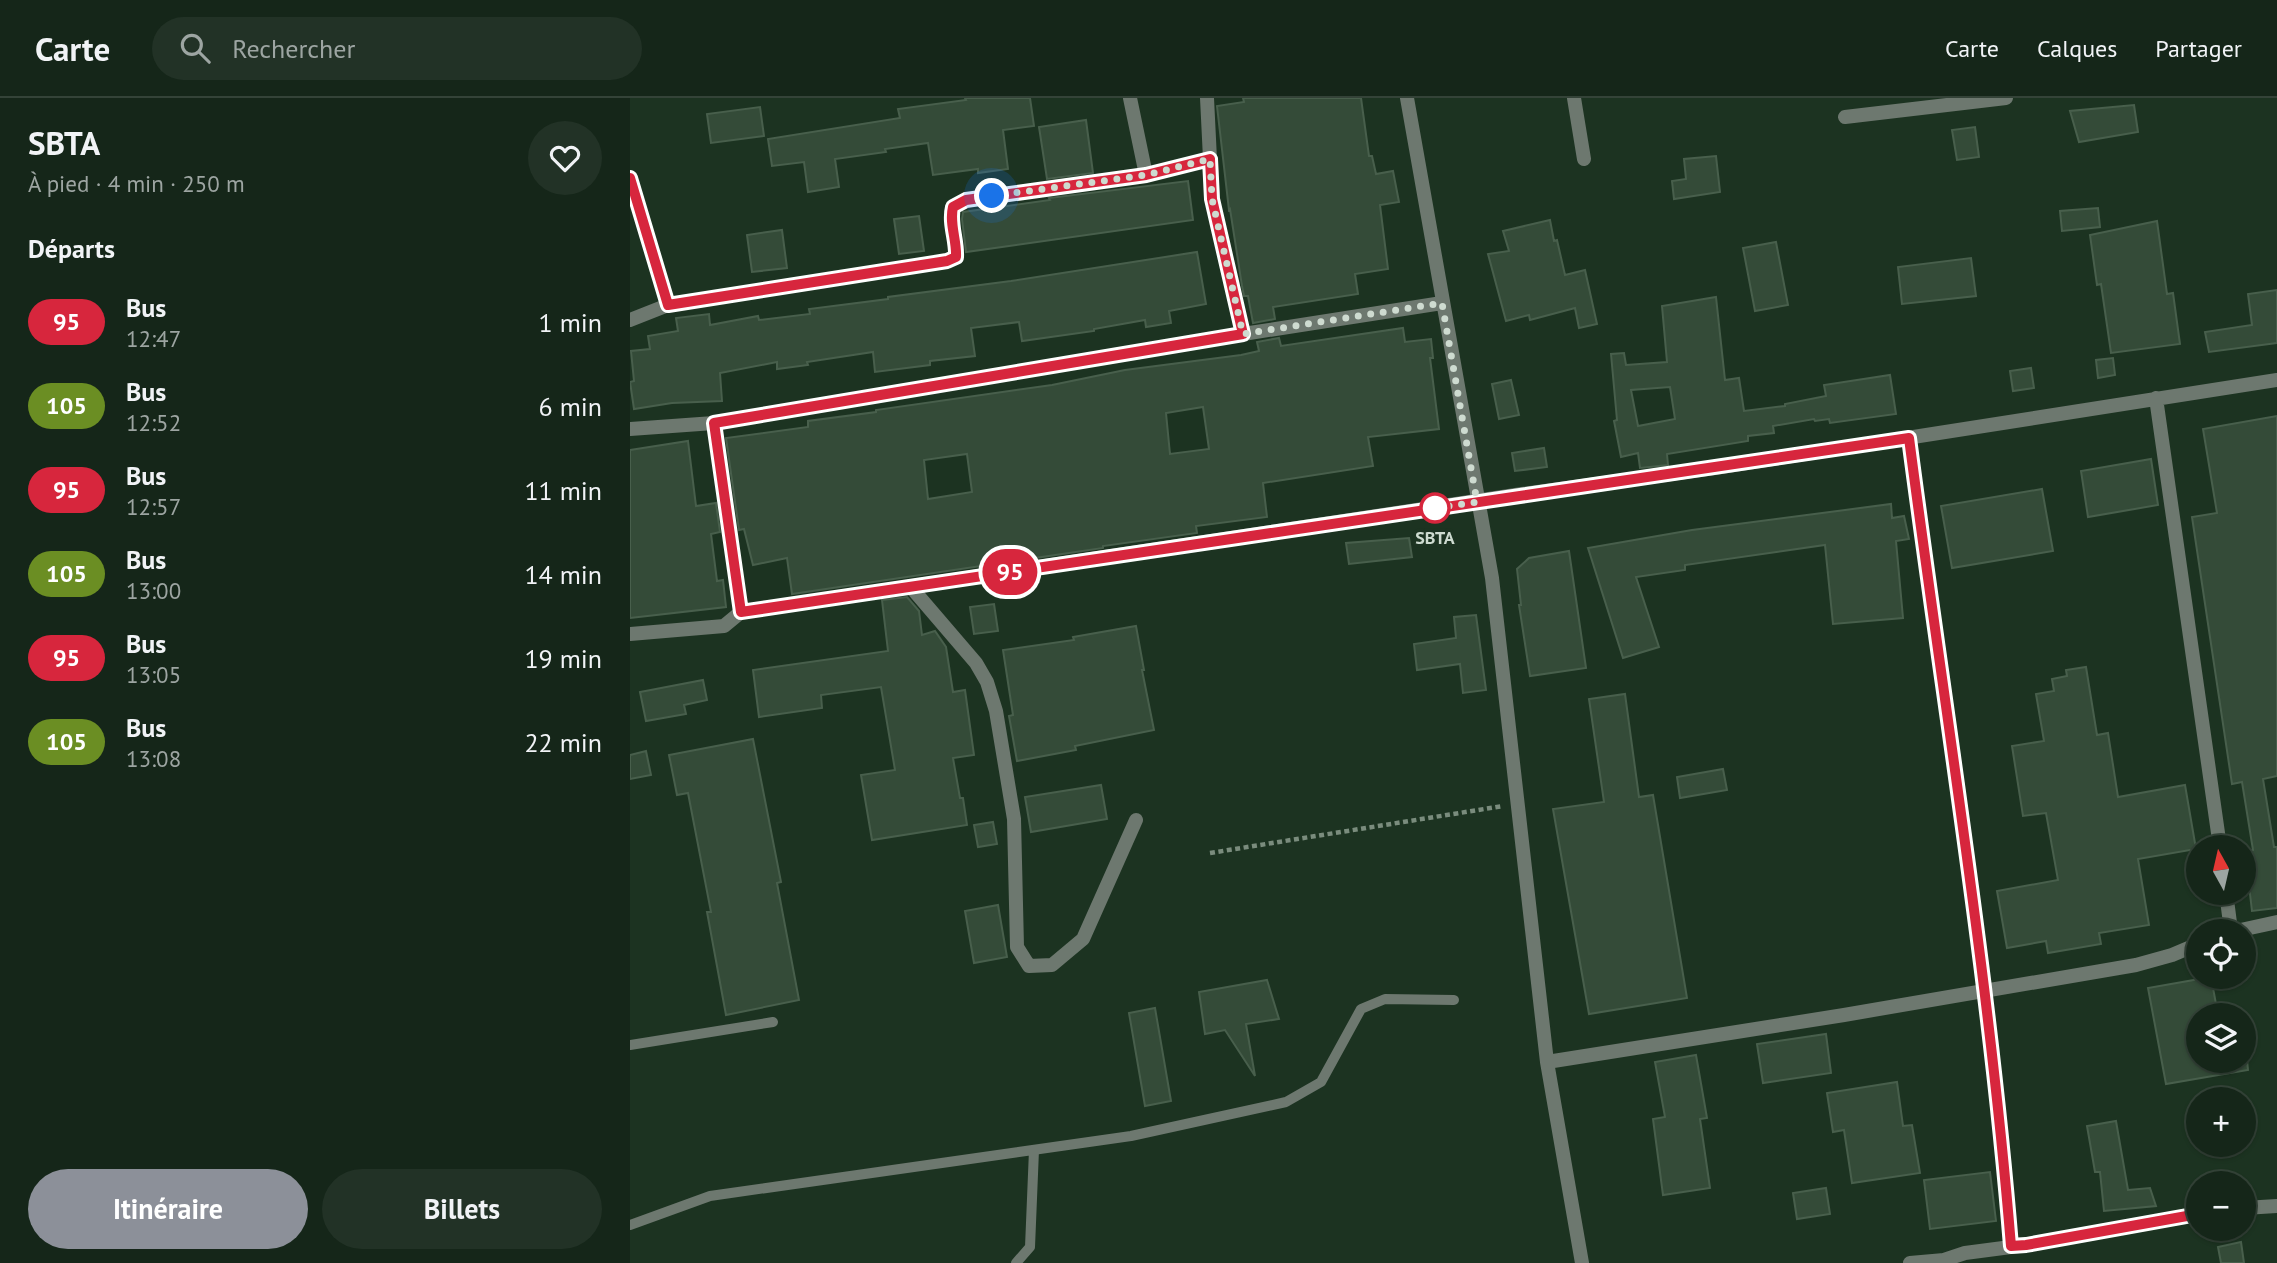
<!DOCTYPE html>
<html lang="fr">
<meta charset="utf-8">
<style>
:root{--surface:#152619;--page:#223226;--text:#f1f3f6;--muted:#9da5a2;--line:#344338;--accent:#8c9099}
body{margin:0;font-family:"PT Sans",sans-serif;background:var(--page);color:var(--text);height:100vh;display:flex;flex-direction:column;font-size:26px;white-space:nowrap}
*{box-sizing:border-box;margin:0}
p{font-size:23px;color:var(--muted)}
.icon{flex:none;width:38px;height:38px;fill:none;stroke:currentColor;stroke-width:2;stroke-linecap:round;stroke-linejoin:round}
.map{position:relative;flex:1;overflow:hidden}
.sheet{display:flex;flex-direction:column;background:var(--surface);width:630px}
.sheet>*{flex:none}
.badge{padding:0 14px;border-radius:23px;font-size:24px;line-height:46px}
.needle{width:46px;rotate:352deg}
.fabs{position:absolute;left:1556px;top:737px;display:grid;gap:14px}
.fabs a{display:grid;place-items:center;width:70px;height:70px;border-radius:50%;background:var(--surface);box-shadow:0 2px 5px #0004,0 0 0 2px var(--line);font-size:35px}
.you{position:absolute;width:35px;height:35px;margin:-18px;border:5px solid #fff;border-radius:50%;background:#1a73e8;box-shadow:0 0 0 10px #1a73e833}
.map>.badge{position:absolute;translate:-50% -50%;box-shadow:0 0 0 4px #fff}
h2{padding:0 28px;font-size:26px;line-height:63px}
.round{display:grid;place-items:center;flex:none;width:74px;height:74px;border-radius:37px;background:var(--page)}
.summary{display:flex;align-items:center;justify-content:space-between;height:119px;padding:0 28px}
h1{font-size:33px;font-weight:800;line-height:52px}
.action{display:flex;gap:14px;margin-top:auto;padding:14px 28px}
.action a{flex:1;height:80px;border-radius:42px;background:var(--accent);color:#fff;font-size:28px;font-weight:800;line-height:80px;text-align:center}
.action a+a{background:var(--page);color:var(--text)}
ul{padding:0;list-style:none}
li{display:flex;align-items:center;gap:21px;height:84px;padding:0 28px}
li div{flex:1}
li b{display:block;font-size:26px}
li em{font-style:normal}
li .badge{min-width:77px;font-weight:700;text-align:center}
header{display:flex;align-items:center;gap:42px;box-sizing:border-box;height:98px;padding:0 35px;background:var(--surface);border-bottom:2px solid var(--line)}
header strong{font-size:33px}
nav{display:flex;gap:38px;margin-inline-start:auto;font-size:24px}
.search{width:490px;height:63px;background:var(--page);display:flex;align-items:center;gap:18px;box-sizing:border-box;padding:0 24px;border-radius:38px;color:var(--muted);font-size:26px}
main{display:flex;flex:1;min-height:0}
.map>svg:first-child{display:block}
.building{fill:#344b38;stroke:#485f4c;stroke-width:2;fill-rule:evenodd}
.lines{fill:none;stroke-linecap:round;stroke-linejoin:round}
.path{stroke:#7a8c7d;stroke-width:4.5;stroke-dasharray:5 3.5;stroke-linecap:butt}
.service{stroke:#6d786f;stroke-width:10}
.minor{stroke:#6d786f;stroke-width:14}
.line-casing{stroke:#fff;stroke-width:16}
.line{stroke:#d7263d;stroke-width:10}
.walk{stroke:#cedbd0;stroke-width:7;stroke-dasharray:0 12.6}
.stop-dot{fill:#fff;stroke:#d7263d;stroke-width:3.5}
.labels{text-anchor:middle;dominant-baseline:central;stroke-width:7;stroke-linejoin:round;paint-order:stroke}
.stop-label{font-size:18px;font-weight:bold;fill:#cedbd0;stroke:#1c3321}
</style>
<header>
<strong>Carte</strong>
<div class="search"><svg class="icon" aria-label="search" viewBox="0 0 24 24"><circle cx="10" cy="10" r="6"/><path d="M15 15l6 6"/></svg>Rechercher</div>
<nav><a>Carte</a><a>Calques</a><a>Partager</a></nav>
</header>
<main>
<section class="sheet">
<div class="summary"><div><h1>SBTA</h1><p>À pied · 4 min · 250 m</p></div><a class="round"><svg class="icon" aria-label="heart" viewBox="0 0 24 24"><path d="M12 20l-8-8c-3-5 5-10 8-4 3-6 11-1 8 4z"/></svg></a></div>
<h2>Départs</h2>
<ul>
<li><span class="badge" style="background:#d7263d;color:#fff">95</span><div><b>Bus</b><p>12:47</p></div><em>1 min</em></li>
<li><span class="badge" style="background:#6b8e23;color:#fff">105</span><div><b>Bus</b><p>12:52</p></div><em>6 min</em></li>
<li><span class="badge" style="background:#d7263d;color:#fff">95</span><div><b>Bus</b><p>12:57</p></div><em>11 min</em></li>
<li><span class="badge" style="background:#6b8e23;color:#fff">105</span><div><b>Bus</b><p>13:00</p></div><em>14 min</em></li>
<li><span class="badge" style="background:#d7263d;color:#fff">95</span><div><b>Bus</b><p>13:05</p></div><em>19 min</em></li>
<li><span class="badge" style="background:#6b8e23;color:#fff">105</span><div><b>Bus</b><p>13:08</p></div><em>22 min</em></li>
</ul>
<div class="action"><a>Itinéraire</a><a>Billets</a></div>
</section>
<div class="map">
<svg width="1647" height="1165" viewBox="0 0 1647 1165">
<rect width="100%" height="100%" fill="#1c3321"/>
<path class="building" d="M335 0H400L404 28 373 32 378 71 348 75V71L303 77 298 45 255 51 256 54 205 61 209 89 178 94 174 64 142 68 138 41 270 20 268 11 336 2Z
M613 0H731L739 58H742L746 76 763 73 769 104 750 107 758 171 725 176 728 196 643 209 645 221 623 225 618 198H614L612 188 600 111 599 112 587 8 614 4Z
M1504 7 1508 34 1449 44 1440 13Z
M130 9 134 38 81 45 77 16Z
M456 22 463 75 417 81 409 29Z
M1345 29 1349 59 1327 62 1322 32Z
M1086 58 1090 94 1044 101 1042 83 1056 81 1054 61Z
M558 83 563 122 336 154 332 121 333 114 420 102 419 100Z
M1468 110 1470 129 1432 133 1430 113Z
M289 118 294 153 269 156 264 121Z
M920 122 924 143 927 142 935 177 955 172 967 226 949 230 945 210 900 222 899 217 876 223 858 156 879 153 873 133Z
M1527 123 1537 196 1543 195 1550 246 1481 255 1471 186 1467 187 1460 137Z
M152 132 157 170 122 174 117 137Z
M1146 144 1158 207 1125 213 1113 150Z
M567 154 576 206 539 213 541 225 516 229 515 222 464 231V233L392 243 389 224 341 230 345 258 300 263V267L245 274 243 254 177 264 178 267 147 271V264L90 275 92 303 42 305 4 311 0 284 4 283 1 253 20 251 18 238 48 233 46 220 79 216 80 227 128 218 129 222 180 216 179 211 258 201V199L381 183Z
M1341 160 1346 198 1272 206 1268 169Z
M1647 192V245L1579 254 1575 234 1622 227 1618 196Z
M1086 199 1095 282 1109 280 1114 313 1155 308V306L1196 298 1194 287 1260 277 1266 316 1200 325 1199 321 1185 323 1184 321 1143 328 1144 335 1118 338V343L1037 356 1038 367 1010 370 1008 355 991 359 984 323 987 322 981 256 994 255 996 267 1037 264 1032 208ZM1040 289 1045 321 1008 328 1001 292Z
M773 230 775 244 801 241 803 260H800L809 331 738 339 743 368 633 385 637 419 566 428 567 435 473 448V450L162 496 157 460 123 467 114 431 109 432 96 340 178 329V323L246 314V312L422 287 495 272 611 257 629 253 627 244 649 240 651 248ZM573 309 579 351 540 356 536 315ZM337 356 342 394 298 401 294 362Z
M1483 260 1485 277 1468 280 1466 262Z
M1401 270 1404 290 1383 293 1380 273Z
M881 282 889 317 869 321 862 286Z
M1647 318V678L1633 681 1644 749H1647V810L1622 813 1615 753 1623 752 1612 684 1602 686 1562 419 1587 415 1573 331Z
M58 343 66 408 86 405 90 434 81 436 87 483 93 482 96 509 0 520V352Z
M914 350 917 369 885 373 882 355Z
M1521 361 1528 407 1458 419 1451 373Z
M1412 391 1423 453 1322 470 1311 408Z
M1261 406 1262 420 1274 418 1279 441 1266 443 1273 520 1203 526 1195 447 1055 467V472L1006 479 1029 549 993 560 958 450 1062 432Z
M779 440 782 459 719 466 716 445Z
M939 453 956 570 900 578 889 507H891L887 471 899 460Z
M277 499 289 513 292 537 305 533 316 549 323 594 335 592 344 657 323 660 330 700H333L337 727 242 742 231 677 265 672 251 589 191 597 192 610 129 619 123 572 258 553 252 502Z
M364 506 368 533 344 536 340 509Z
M846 517 856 592 833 595 830 566 787 572 784 546 826 540 824 519Z
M506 528 514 572H512L524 632 445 648 446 652 387 663 379 618 383 617 373 552 444 542 443 539Z
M1456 569 1467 637 1478 635 1488 699 1555 687 1566 751 1508 761 1519 827 1469 835 1471 846 1418 855 1416 843 1377 850 1367 793 1428 782 1416 715 1393 718 1382 648 1414 643 1406 596 1424 593 1422 581 1437 578 1436 572Z
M73 582 77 602 54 607 56 616 16 623 10 594Z
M995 596 1009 699 1023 697 1057 900 959 916 923 711 974 704 959 601Z
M123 641 151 784 147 785 169 902 96 917 77 814H81L58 695 47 697 39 657Z
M16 653 21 677 0 681V657Z
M1093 671 1097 692 1050 700 1047 679Z
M471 687 477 721 401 734 395 699Z
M363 724 367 746 348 749 344 727Z
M368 807 377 859 344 865 335 813Z
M1581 879 1588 917H1568V962H1617L1618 972 1536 986 1518 890Z
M637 882 649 921 616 926 625 978 595 932 575 936 569 894Z
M525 910 541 1003 515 1008 499 915Z
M1196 936 1201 975 1133 985 1127 946Z
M1066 957 1077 1020 1070 1021 1080 1090 1033 1097 1023 1021 1035 1019 1025 964Z
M1267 984 1273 1028 1282 1027 1290 1075 1222 1085 1214 1032 1203 1034 1197 995Z
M1486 1023 1498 1092 1520 1090 1526 1108 1474 1113 1470 1074H1465L1457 1028Z
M1360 1074 1366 1123 1300 1131 1294 1082Z
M1196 1090 1200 1116 1167 1121 1163 1095Z
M1611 1144 1614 1165H1591L1588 1149Z"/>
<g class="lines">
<path class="path" d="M580 755 873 708"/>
<path class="service" d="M0 947 143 924
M0 1127 80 1098 501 1038 656 1004 691 984 731 911 755 901 824 902
M386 1165 400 1149 404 1052"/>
<path class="minor" d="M500 0 516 77
M577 0 580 61
M777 0 862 480 917 964 952 1165
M944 0 954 61
M1215 19 1376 0
M0 81 38 207
M0 222 38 207 317 163 326 159C327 142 319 126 323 109L336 102 516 77 580 61 582 101 613 236
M1526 300 1590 749
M84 325 111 514
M0 331 84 325 613 236 812 205
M1279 340C1315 609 1359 877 1381 1148
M280 488 346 565 357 584 366 613 384 721 387 849 399 868 422 867 453 841 506 722
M0 536 94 528 111 514 892 396 1085 370 1647 282
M1596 794 1601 833
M1606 833 1647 824
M917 964 1214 917 1506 867 1542 857 1568 846
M1614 1110 1647 1108
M1280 1165 1314 1162 1335 1155 1396 1147 1568 1116"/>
</g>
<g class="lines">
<g class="line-casing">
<path id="line" d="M0 80 38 207 317 163 326 159C327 142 319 126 323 109L336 102 516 77 580 61 582 101 613 236 84 325 111 514 1279 340C1314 609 1359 877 1381 1148L1396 1147 1568 1116"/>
</g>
<use href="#line" class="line"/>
<path class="walk" d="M362 98 516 77 580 61 582 101 613 236 812 205 847 404 797 411 805 410"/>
</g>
<circle class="stop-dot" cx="805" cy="410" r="14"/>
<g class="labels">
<g class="stop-label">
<text x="805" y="439">SBTA</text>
</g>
</g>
</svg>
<div class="fabs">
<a><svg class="needle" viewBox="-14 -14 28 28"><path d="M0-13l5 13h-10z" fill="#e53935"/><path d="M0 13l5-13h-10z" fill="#9da5a2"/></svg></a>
<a><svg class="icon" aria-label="locate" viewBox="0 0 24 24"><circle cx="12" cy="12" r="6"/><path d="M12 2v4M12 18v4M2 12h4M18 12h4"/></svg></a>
<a><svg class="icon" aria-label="layers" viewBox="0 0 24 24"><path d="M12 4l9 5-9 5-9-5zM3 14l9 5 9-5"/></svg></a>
<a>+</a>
<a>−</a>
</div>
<div class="you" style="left:362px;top:98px"></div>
<b class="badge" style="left:380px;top:474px;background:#d7263d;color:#fff">95</b>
</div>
</main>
